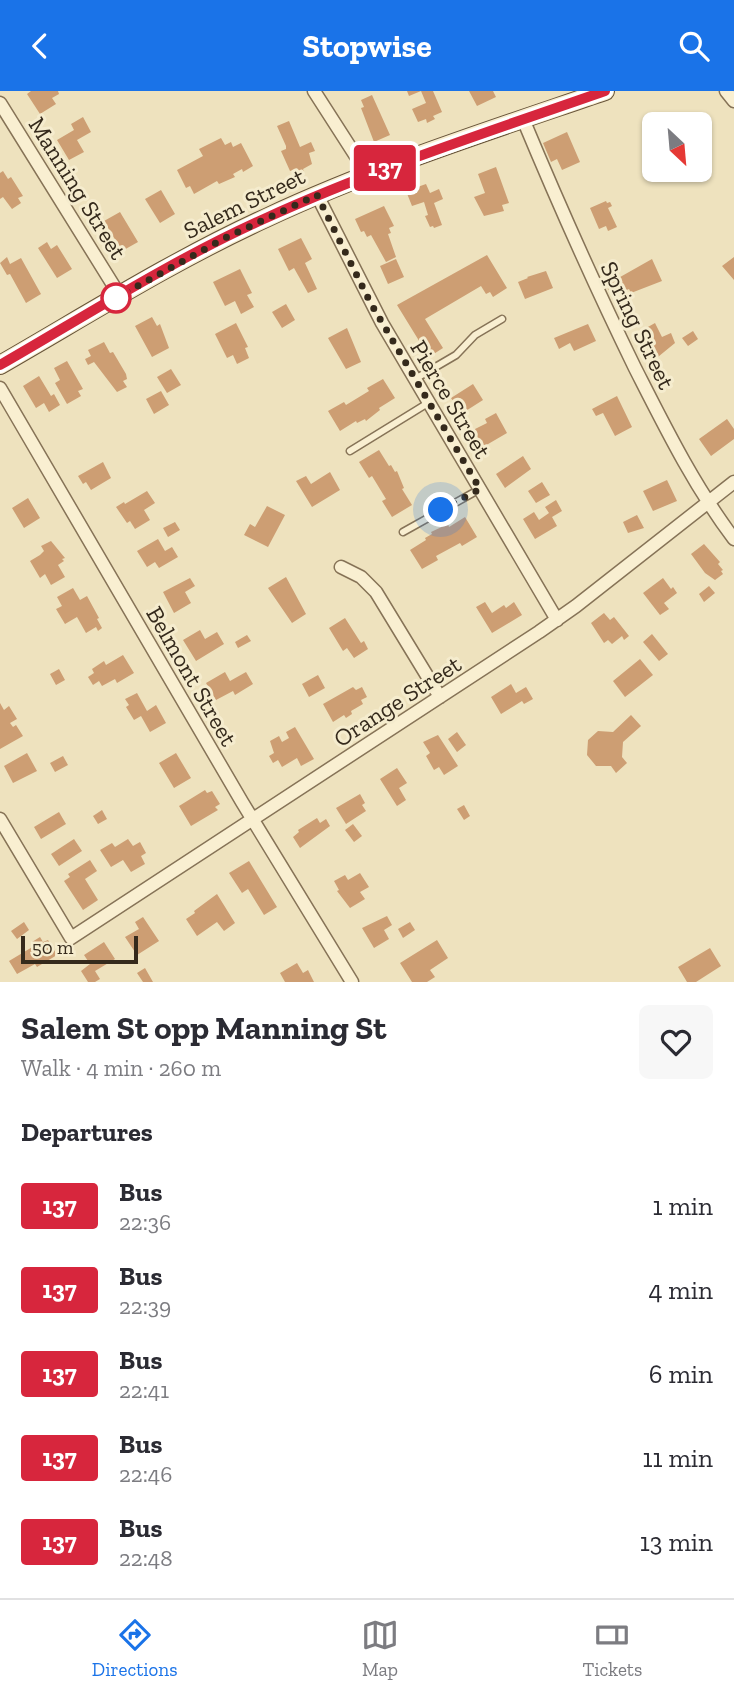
<!DOCTYPE html>
<meta charset="utf-8">
<style>
:root{--surface:#fff;--page:#f7f7f7;--text:#2b2b33;--muted:#7c7c81;--line:#e1e1e2;--accent:#1a73e8}
body{margin:0;font-family:"Zilla Slab",serif;background:var(--page);color:var(--text);height:100vh;display:flex;flex-direction:column;font-size:26px;white-space:nowrap}
*{box-sizing:border-box;margin:0}
p{font-size:23px;color:var(--muted)}
.icon{flex:none;width:38px;height:38px;fill:none;stroke:currentColor;stroke-width:2;stroke-linecap:round;stroke-linejoin:round}
.map{position:relative;height:891px;overflow:hidden}
.drawer{display:flex;flex-direction:column;background:var(--surface);flex:1}
.drawer>*{flex:none}
.badge{padding:0 14px;border-radius:5px;font-size:24px;line-height:46px}
.needle{width:46px;rotate:154deg}
.tools{position:absolute;left:642px;top:21px;display:grid;gap:14px}
.tools a{display:grid;place-items:center;width:70px;height:70px;border-radius:10px;background:var(--surface);box-shadow:0 2px 5px #0004;font-size:35px}
.scale{position:absolute;left:21px;bottom:18px;width:117px;box-sizing:border-box;padding-left:7px;border:4px solid #352a1c;border-top:0;font-size:19px;line-height:24px;white-space:nowrap;color:#352a1c;-webkit-text-stroke:5px #f5ecce;paint-order:stroke}
.you{position:absolute;width:35px;height:35px;margin:-18px;border:5px solid #fff;border-radius:50%;background:#1a73e8;box-shadow:0 0 0 10px #1a73e833}
.map>.badge{position:absolute;translate:-50% -50%;box-shadow:0 0 0 4px #fff}
h2{padding:0 21px;font-size:26px;line-height:63px}
.round{display:grid;place-items:center;flex:none;width:74px;height:74px;border-radius:10px;background:var(--page)}
.head{display:flex;align-items:center;justify-content:space-between;height:119px;padding:0 21px}
h1{font-size:33px;font-weight:700;line-height:52px}
ul{padding:0;list-style:none}
li{display:flex;align-items:center;gap:21px;height:84px;padding:0 21px}
li div{flex:1}
li b{display:block;font-size:26px}
li em{font-style:normal}
li .badge{min-width:77px;font-weight:700;text-align:center}
header{display:flex;justify-content:space-between;align-items:center;height:91px;padding:0 21px;background:var(--accent);color:#fff;font-size:32px;font-weight:700}
.tab-bar{display:flex;justify-content:space-around;align-items:center;height:98px;border-top:2px solid var(--line);background:var(--surface);font-size:19px;color:var(--muted)}
.tab-bar a{display:grid;justify-items:center;gap:4px}
.tab-bar .on{color:var(--accent)}
.map>svg:first-child{display:block}
.building{fill:#cd9e73}
.lines{fill:none;stroke-linecap:round;stroke-linejoin:round}
.service-casing{stroke:#867357;stroke-width:9}
.minor-casing{stroke:#867357;stroke-width:15}
.secondary-casing{stroke:#68543a;stroke-width:20}
.service{stroke:#f9efd1;stroke-width:6}
.minor{stroke:#f9efd1;stroke-width:12}
.secondary{stroke:#f9efd1;stroke-width:18}
.line-casing{stroke:#fff;stroke-width:16}
.line{stroke:#d7263d;stroke-width:10}
.walk{stroke:#352a1c;stroke-width:7;stroke-dasharray:0 12.6}
.stop-dot{fill:#fff;stroke:#d7263d;stroke-width:3.5}
.labels{text-anchor:middle;dominant-baseline:central;stroke-width:6;stroke-linejoin:round;paint-order:stroke}
.street-label{font-size:24px;fill:#352a1c;stroke:#f5ecce}
</style>
<header><svg class="icon" aria-label="back" viewBox="0 0 24 24"><path d="M15 5l-7 7 7 7"/></svg>Stopwise<svg class="icon" aria-label="search" viewBox="0 0 24 24"><circle cx="10" cy="10" r="6"/><path d="M15 15l6 6"/></svg></header>
<div class="map">
<svg width="734" height="891" viewBox="0 0 734 891">
<rect width="100%" height="100%" fill="#eee2be"/>
<path class="building" d="M31 0H58L59 3 52 7 56 13 40 23 27 3Z
M407 0H433L442 21 433 25 435 28 427 32 426 28 418 31 412 18 426 12 421 0 409 5Z
M469 0H493L496 6 477 15Z
M372 4 390 44 374 51 361 17 364 16 361 9Z
M682 24 684 28 689 26 691 33H669L667 30Z
M83 26 91 41 77 49 84 61 69 69 57 49 74 39 71 33Z
M289 30 300 56 311 51 315 60 309 62 312 73 303 78 304 81 298 83 296 78 290 80 281 60 286 58V55L277 35Z
M567 41 580 71 562 79 557 68 551 71 543 52Z
M221 47 225 54 231 51 233 56 241 52 253 75 243 81 242 78 233 83 235 86 219 93 217 90 194 103 190 95 186 97 177 79 203 65 199 58Z
M496 76 509 112 502 114 504 120 484 125 474 106 485 102 478 83Z
M3 80 8 88 11 86 23 105 18 107 21 112 12 118 3 106 0 108V82Z
M426 93 430 102 439 98 443 108 434 112 442 134 434 137 433 135 430 136 425 125 428 124 424 111 412 115 406 100Z
M161 99 175 123 160 132 145 108Z
M606 110 607 112 610 111 612 115 608 117 617 136 608 140 606 135 599 138 590 117Z
M384 115 394 135 389 137 391 142 388 143 396 166 386 171 371 144 367 146 364 140 361 141 355 128Z
M120 121 138 151 122 160 104 130Z
M301 147 312 168 305 172 317 198 308 202 294 177 289 180 278 158Z
M47 151 51 158 57 154 72 178 57 187 38 157Z
M487 164 507 197 493 206 490 201 486 203 481 195 425 228 443 257 429 266 397 214Z
M7 166 10 173 21 167 41 203 26 212 10 183 7 184 0 172Z
M734 166V189L722 175Z
M396 168 404 186 388 193 380 175Z
M652 168 662 190 631 202 629 198 612 205 606 194Z
M240 178 252 202 247 204 254 216 241 223 235 210 225 215 213 191Z
M546 180 553 197 525 208 518 191 528 187 527 186Z
M286 213 295 229 282 237 272 221Z
M152 226 157 235 160 233 169 257 152 266 135 235Z
M236 232 248 256 245 257 249 267 237 273 233 264 227 267 215 243Z
M655 232 662 246 671 242 675 252 653 270 639 241Z
M588 233 596 250 574 260 570 252 559 258 554 247Z
M347 237 361 271 346 278 328 247Z
M693 240 698 248 688 255 682 247Z
M104 251 110 262 113 261 126 283 127 288 123 290 127 296 117 301 94 271 88 274 85 268 91 265 88 259Z
M67 270 83 298 78 300 81 305 67 313 55 292 60 289 54 277Z
M171 278 181 294 167 302 157 286Z
M39 285 51 305 54 303 60 314 49 321 44 312 36 317 23 295Z
M383 288 395 307 379 317 380 319 366 330 365 328 357 332 356 330 340 340 328 320 344 311 346 314 369 300 367 297Z
M473 293 483 309 461 323 451 307Z
M161 300 169 314 154 323 146 308Z
M617 305 632 336 615 345 603 322 596 325 592 318Z
M496 322 507 342 483 356 473 339 487 332 485 328Z
M727 328 734 338V348L711 365 699 348Z
M379 359 389 375 391 374 395 381 397 380 404 397 402 398 412 414 392 426 382 410 386 408 372 385 369 387 359 371Z
M523 365 531 378 505 397 496 383Z
M103 371 111 387 91 399 86 391 83 393 78 385Z
M330 381 340 399 312 416 296 390 306 385 311 393Z
M667 389 677 410 653 420 643 400Z
M542 391 550 404 536 412 528 400Z
M147 400 155 412 144 419 150 429 135 438 130 430 127 432 116 416 124 411 125 413Z
M28 407 40 427 24 437 12 417Z
M556 409 562 420 552 426 557 435 535 448 523 428 534 421 539 429 549 422 545 416Z
M267 415 285 424 268 456 244 444 250 433 255 436Z
M637 424 644 437 628 442 623 431Z
M465 426 477 446 462 455 460 452 436 465 438 469 422 478 410 459 426 449 425 447 432 443 431 441 448 433 449 436Z
M175 431 180 439 168 446 163 437Z
M158 448 165 460 172 456 178 466 159 477 155 471 147 476 137 460Z
M51 450 65 467 62 468 64 470 58 474 65 486 51 494 45 483 40 487 30 470 40 464 44 460 41 455Z
M704 453 720 471 718 473 723 479 721 480 723 483 715 489 705 482 691 463Z
M286 486 306 523 292 532 268 497Z
M190 487 195 495 185 501 191 512 174 522 163 501Z
M663 487 671 498 673 496 677 502 664 512 669 518 660 524 643 502Z
M709 495 715 502 704 511 699 503Z
M73 497 80 509 87 505 99 527 97 528 102 537 98 540 96 536 86 542 77 526 65 533 56 518 62 515 57 506Z
M485 511 492 522 504 514 506 517 514 511 522 524 492 542 476 516Z
M604 522 610 529 614 526 629 545 624 549 622 545 612 553 608 549 604 552 591 532Z
M345 527 361 552 364 550 368 558 354 567 347 557 343 560 329 537Z
M200 539 205 548 217 541 224 553 196 570 183 549Z
M652 543 668 563 659 570 643 551Z
M247 544 251 550 238 557 235 551Z
M123 564 134 582 117 592 115 588 102 595 99 590 93 594 88 586 94 582 92 578 104 570 106 574Z
M640 568 653 584 625 606 613 590Z
M59 578 65 589 56 594 50 583Z
M225 581 230 590 246 581 253 593 235 604 233 600 216 609 206 592Z
M318 584 325 597 309 606 302 593Z
M511 593 516 602 526 596 533 608 524 613 522 610 501 623 491 606Z
M353 596 356 599 362 596 367 606 361 609 363 613 351 620 352 623 346 627 344 624 333 631 323 613Z
M137 602 147 620 156 614 166 632 150 641 141 625 134 629 126 616 129 614 125 608Z
M0 612 4 619 9 615 17 628 10 632 13 636 16 634 23 645 0 658Z
M631 624 641 635 623 651 622 666 627 672 616 682 611 675H596L587 664 588 649 598 640 613 641Z
M295 636 314 668 301 675 297 667 282 676 278 669 273 672 269 665 274 662 270 650 279 645 282 651 289 647 286 641Z
M457 641 466 654 457 661 448 648Z
M438 644 458 675 444 684 439 676 434 679 426 665 430 662 423 651Z
M27 662 37 680 13 692 4 675Z
M176 662 191 687 174 697 159 672Z
M63 665 68 674 55 681 50 672Z
M397 677 407 692 399 697 406 709 397 715 380 688Z
M205 699 207 702 212 700 220 713 215 716 218 719 191 735 179 715Z
M360 703 365 712 362 714 366 720 346 733 336 717Z
M464 714 470 725 464 729 457 718Z
M102 719 107 728 98 733 93 725Z
M59 721 66 733 41 748 34 736Z
M317 727 320 732 326 728 330 735 300 757 293 746 299 741 298 739Z
M353 733 362 745 354 751 345 739Z
M74 748 82 760 59 775 51 763Z
M128 748 133 755 140 751 146 762 141 765 145 773 131 781 123 769 111 776 100 759 112 752 115 756Z
M90 769 97 780 85 788 98 809 83 819 64 790 70 786 68 783Z
M249 770 277 816 264 824 248 798 242 802 229 782Z
M360 782 369 796 360 801 365 808 350 817 337 800 339 799 334 790 345 784 348 789Z
M217 803 235 832 224 840 217 831 197 845 186 828 195 822 194 820Z
M387 825 392 834 384 839 389 848 374 857 362 837Z
M143 826 159 850 137 864 125 846 139 838 135 831Z
M24 831 29 839 17 848 11 840Z
M410 831 415 839 403 847 398 838Z
M40 846 43 851 48 849 57 864 37 876 35 873 17 883 9 870 34 855 32 851Z
M437 849 448 867 430 879 435 886 427 891H412L400 872Z
M104 851 115 868 95 880 100 888 95 891H88L81 880 90 873 84 864Z
M710 857 721 875 696 891H687L678 876Z
M297 872 303 882 308 879 314 891H285L280 882Z
M145 877 153 891H143L137 882Z"/>
<g class="lines">
<g class="service-casing">
<path id="service" d="M415 288 456 264 475 244 502 228
M350 360 428 312
M403 441 480 398"/>
</g>
<g class="minor-casing">
<path id="minor" d="M314 0 368 84
M726 0 734 10
M0 12 120 205
M523 28C558 112 595 195 635 277 665 336 694 395 734 448
M317 104 382 232 557 529
M0 297 242 711 352 891
M341 476 361 486 376 501 440 606
M0 728 71 847 539 541 576 515 734 391"/>
</g>
<g class="secondary-casing">
<path id="secondary" d="M0 274C87 224 174 169 266 127 375 76 491 39 605 0"/>
</g>
<use href="#service" class="service"/>
<use href="#minor" class="minor"/>
<use href="#secondary" class="secondary"/>
</g>
<g class="lines">
<g class="line-casing">
<path id="line" d="M0 274C87 224 174 168 266 127 376 77 491 40 605 0"/>
</g>
<use href="#line" class="line"/>
<path class="walk" d="M116 207 225 147 317 104 370 211 480 398 441 419"/>
</g>
<circle class="stop-dot" cx="116" cy="207" r="14"/>
<g class="labels">
<g class="street-label">
<text transform="translate(78 97) rotate(58)">Manning Street</text>
<text transform="translate(244 112) rotate(-26)">Salem Street</text>
<text transform="translate(638 234) rotate(64)">Spring Street</text>
<text transform="translate(451 308) rotate(59)">Pierce Street</text>
<text transform="translate(192 585) rotate(60)">Belmont Street</text>
<text transform="translate(397 610) rotate(-33)">Orange Street</text>
</g>
</g>
</svg>
<div class="tools">
<a><svg class="needle" viewBox="-14 -14 28 28"><path d="M0-13l5 13h-10z" fill="#e53935"/><path d="M0 13l5-13h-10z" fill="#7c7c81"/></svg></a>
</div>
<div class="scale">50 m</div>
<div class="you" style="left:441px;top:419px"></div>
<b class="badge" style="left:385px;top:77px;background:#d7263d;color:#fff">137</b>
</div>
<section class="drawer">
<div class="head"><div><h1>Salem St opp Manning St</h1><p>Walk · 4 min · 260 m</p></div><a class="round"><svg class="icon" aria-label="heart" viewBox="0 0 24 24"><path d="M12 20l-8-8c-3-5 5-10 8-4 3-6 11-1 8 4z"/></svg></a></div>
<h2>Departures</h2>
<ul>
<li><span class="badge" style="background:#d7263d;color:#fff">137</span><div><b>Bus</b><p>22:36</p></div><em>1 min</em></li>
<li><span class="badge" style="background:#d7263d;color:#fff">137</span><div><b>Bus</b><p>22:39</p></div><em>4 min</em></li>
<li><span class="badge" style="background:#d7263d;color:#fff">137</span><div><b>Bus</b><p>22:41</p></div><em>6 min</em></li>
<li><span class="badge" style="background:#d7263d;color:#fff">137</span><div><b>Bus</b><p>22:46</p></div><em>11 min</em></li>
<li><span class="badge" style="background:#d7263d;color:#fff">137</span><div><b>Bus</b><p>22:48</p></div><em>13 min</em></li>
</ul>
</section>
<nav class="tab-bar">
<a class="on"><svg class="icon" aria-label="directions" viewBox="0 0 24 24"><path d="M12 3l9 9-9 9-9-9zM9 14v-3h6M13 9l2 2-2 2"/></svg>Directions</a>
<a><svg class="icon" aria-label="map" viewBox="0 0 24 24"><path d="M3 6l6-2 6 2 6-2v14l-6 2-6-2-6 2zM9 4v14M15 6v14"/></svg>Map</a>
<a><svg class="icon" aria-label="tickets" viewBox="0 0 24 24"><path d="M3 7h18v10H3zM15 7v10"/></svg>Tickets</a>
</nav>
